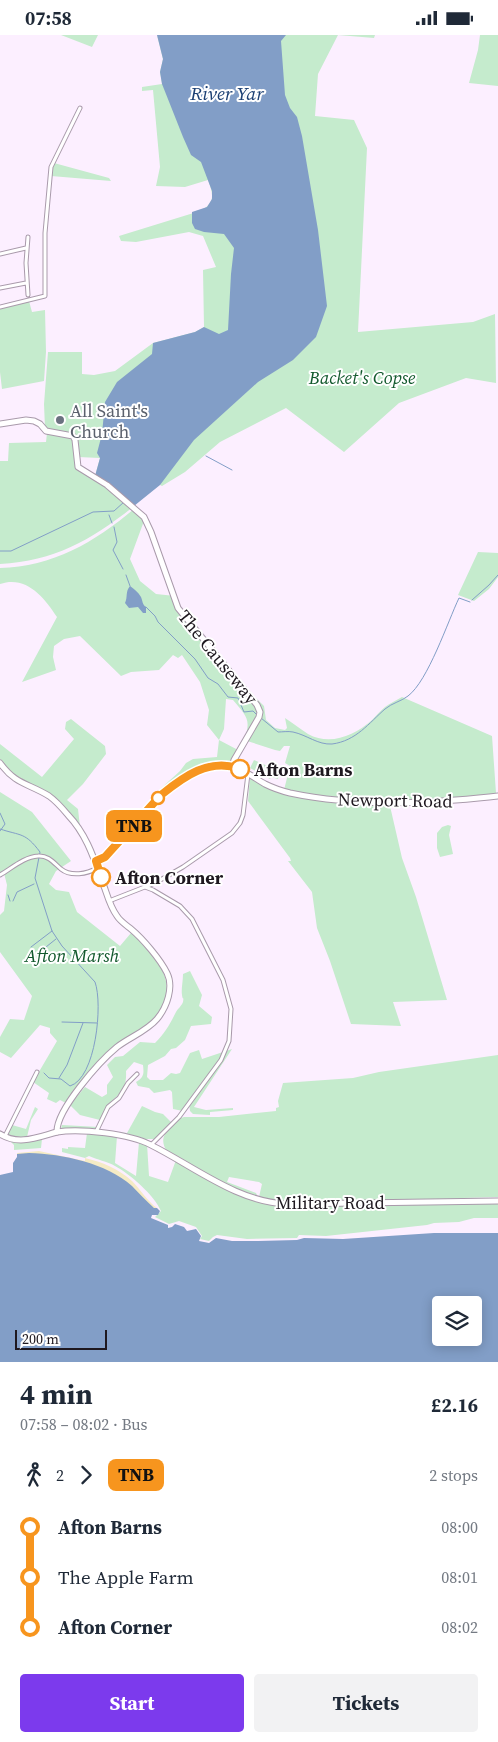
<!DOCTYPE html>
<meta charset="utf-8">
<style>
:root{--surface:#fff;--page:#f2f2f3;--text:#1f2937;--muted:#747a83;--accent:#7c3aed}
body{margin:0;font-family:"Source Serif 4",serif;background:var(--page);color:var(--text);height:100vh;display:flex;flex-direction:column;font-size:19px;white-space:nowrap}
*{box-sizing:border-box;margin:0}
p{font-size:16px;color:var(--muted)}
.icon{flex:none;width:28px;height:28px;fill:none;stroke:currentColor;stroke-width:2;stroke-linecap:round;stroke-linejoin:round}
.map{position:relative;height:1327px;overflow:hidden}
.panel{display:flex;flex-direction:column;background:var(--surface);flex:1}
.panel>*{flex:none}
.badge{padding:0 10px;border-radius:8px;font-size:18px;line-height:32px}
.fabs{position:absolute;left:432px;top:1261px;display:grid;gap:10px}
.fabs a{display:grid;place-items:center;width:50px;height:50px;border-radius:5px;background:var(--surface);box-shadow:0 2px 12px #0003;font-size:25px}
.scale{position:absolute;left:15px;bottom:12px;width:92px;box-sizing:border-box;padding-left:5px;border:2px solid #1e181f;border-top:0;font-size:14px;line-height:18px;white-space:nowrap;color:#1e181f;-webkit-text-stroke:4px #fff;paint-order:stroke}
.map>.badge{position:absolute;translate:-50% -50%;box-shadow:0 0 0 2px #fff}
.legs{display:flex;align-items:center;gap:8px;height:55px;padding:0 20px;font-size:16px}
.legs p{margin-inline-start:auto}
.headline{display:flex;align-items:center;justify-content:space-between;height:85px;padding:0 20px}
h1{font-size:28px;font-weight:700;line-height:38px}
.button{display:flex;gap:10px;margin-top:auto;padding:10px 20px}
.button a{flex:1;height:58px;border-radius:5px;background:var(--accent);color:#fff;font-size:20px;font-weight:700;line-height:58px;text-align:center}
.button a+a{background:var(--page);color:var(--text)}
ul{padding:0 20px;list-style:none}
li{display:flex;align-items:center;gap:18px;height:50px;font-size:19px}
li i{display:grid;place-items:center;width:8px;height:100%;margin:0 6px;background:currentColor}
li i::after{content:'';width:12px;height:12px;margin:-6px;border:4px solid;border-radius:50%;background:var(--surface)}
li p{margin-inline-start:auto}
li:first-child i{background:linear-gradient(#0000 50%,currentColor 0)}
li:last-child i{background:linear-gradient(currentColor 50%,#0000 0)}
.status{display:flex;justify-content:space-between;align-items:center;height:35px;padding:0 25px;background:var(--surface);direction:ltr}
.status svg{height:14px;fill:currentColor}
.map>svg:first-child{display:block}
.green{fill:#c5ebcd}
.sand{fill:#f5ebc5}
.water{fill:#829ec7;fill-rule:evenodd}
.lines{fill:none;stroke-linecap:round;stroke-linejoin:round}
.stream{stroke:#829ec7;stroke-width:1}
.street-casing{stroke:#a99aab;stroke-width:5}
.secondary-casing{stroke:#a99aab;stroke-width:7}
.primary-casing{stroke:#a99aab;stroke-width:7}
.street{stroke:#fff;stroke-width:3}
.secondary{stroke:#fff;stroke-width:5}
.primary{stroke:#fff;stroke-width:5}
.line-1-casing{stroke:#fff;stroke-width:11}
.line-1{stroke:#f7951e;stroke-width:8}
.worship-dot{fill:#6b7280;stroke:#fff;stroke-width:2}
.stop-1-dot{fill:#fff;stroke:#f7951e;stroke-width:2.5}
.labels{text-anchor:middle;dominant-baseline:central;stroke-width:4;stroke-linejoin:round;paint-order:stroke}
.park-label{font-size:18px;font-style:italic;fill:#12592d;stroke:#fff}
.worship-label{font-size:18px;fill:#5b616d;stroke:#fff;text-anchor:start}
.street-label{font-size:18px;fill:#1e181f;stroke:#fff}
.stop-label{font-size:18px;font-weight:bold;fill:#1e181f;stroke:#fff;text-anchor:start}
.water-label{font-size:19px;font-style:italic;fill:#1b3f73;stroke:#fff}
</style>
<div class="status"><b>07:58</b><svg viewBox="0 0 49 12"><path d="M0 12V9h3v3zM5 12V6h3v6zM10 12V3h3v9zM15 12V0h3v12zM26 1h20v11H26zM47 4h2v5h-2z"/></svg></div>
<div class="map">
<svg width="498" height="1327" viewBox="0 0 498 1327">
<rect width="100%" height="100%" fill="#fcefff"/>
<path class="green" d="M61 0H98L92 12Z
M157 0 212 116 213 187 275 244 95 441 100 423 78 422 76 404 48 396 45 393 44 369 48 317H82V339L94 340 115 336 153 308 195 297 204 292 203 235 216 232 203 201 189 197 136 207 121 206 119 201 200 176C216 168 213 159 208 145L185 152 156 151 160 132 153 55 142 56V52L162 49 160 37 163 24Z
M257 0H375L374 3 338 0 318 39 315 81 354 85 367 113 358 297 473 287 495 279 496 348 466 343 399 368 344 417 286 373 220 407 185 437 162 451 160 450 161 439 225 353Z
M480 0H498V51L469 48 478 15Z
M54 128 109 143 111 146 51 141Z
M29 266 32 277 45 275 46 317 44 346 2 354 0 337V273Z
M47 398 72 403 76 429 133 472C91 505 55 526 0 529V426H8L9 408 46 407Z
M134 474 144 486 130 524 140 546 156 559 175 561 184 578 247 654 264 671 266 685 275 693 285 695 287 693 285 683C293 688 300 694 308 699 330 711 354 701 372 685 376 681 380 676 385 672 390 668 397 665 402 662L492 701 496 758 498 760 461 765 354 766 284 755 290 731 285 728 290 711H284L280 716 275 715 244 705C252 684 246 681 233 665L226 664 224 694 219 705 238 715 229 733C218 733 205 735 195 740 166 753 128 801 106 826L103 819 157 757 180 736 186 728 193 724 217 722 219 705 207 690 209 675 200 647 182 620 178 623 173 620 159 635 131 637 121 641 80 601 64 604 54 611 53 622 56 635 22 647 57 582C44 562 26 540 0 549V533C52 532 95 507 134 474Z
M478 517 498 518V542L489 554 474 566 458 560Z
M71 684 105 711 106 719 83 749 67 765 78 774 80 792 51 760 9 737 0 724V709L42 742 74 704 65 694 66 687Z
M254 725 272 733H283L282 740 279 739 278 744 271 742 270 744 250 733Z
M250 743 296 761 351 770 390 771 402 823 416 862 447 965 393 967 401 991 351 989 330 926 317 893 312 857 288 826H291L290 823 248 766Z
M0 757 32 777 71 826 56 836 49 849 56 855 69 857 77 877 120 911 131 898C158 921 183 952 154 985 141 1000 120 1009 105 1021 91 1033 75 1053 66 1068L60 1065 56 1068 47 1064 49 1058 33 1047 57 1006 50 998V993L40 990 11 1023 0 1017V1002L10 984 24 985 32 961 0 917V880L4 876 7 850 4 838 0 839Z
M448 790 451 791 449 800 453 819 440 822 437 813V798L442 792Z
M190 936 202 960 199 971 212 982 211 989 191 991 185 1005 176 1013 171 1014 165 1021 148 1030 147 1042 150 1045H163L171 1038 176 1039 180 1038 190 1018 199 1015 202 1024 232 1014 194 1072 206 1075 233 1073V1075L210 1077V1080L193 1079 190 1076 189 1068 183 1076 173 1074 172 1057 170 1055 154 1058 149 1053 138 1051 136 1047C144 1042 144 1039 143 1030L134 1027 126 1036C127 1056 120 1057 108 1071 104 1075 102 1081 100 1085L80 1080 70 1070 85 1052 102 1062 107 1059V1050L113 1042 107 1030 115 1022 123 1021 140 1007 155 1008C165 998 170 989 176 977 178 973 181 972 183 967 184 960 183 967 182 960 181 955 183 946 183 939Z
M498 1020V1162L462 1163 459 1165 270 1167 259 1162 262 1149 259 1147 229 1142 227 1147 256 1158 257 1160 256 1162 237 1156 167 1117C161 1106 162 1101 171 1092 175 1088 178 1084 184 1082H219L276 1076V1073L279 1072 278 1066 283 1048 353 1043 379 1037Z
M142 1071 155 1077 163 1079 172 1088 155 1104H147L145 1106 134 1103 61 1094 62 1090 99 1092 100 1095 127 1098Z
M35 1072 38 1074 31 1085 27 1102 24 1103 6 1101 12 1090 26 1094Z
M87 1098 117 1101 115 1128 136 1141 139 1107 147 1109 149 1141 168 1147 176 1125 226 1152 270 1169 498 1167V1183H474L459 1187 434 1188 427 1190 326 1201 299 1200 297 1203 247 1204 217 1200 213 1202 209 1206 200 1204 202 1201 196 1192 179 1186 169 1189 155 1182 161 1176C154 1160 130 1139 115 1131 107 1126 97 1125 89 1121L85 1123 62 1117V1113L68 1114V1112L85 1113Z
M42 1104 41 1113 14 1115V1110L11 1107 13 1106 29 1107Z"/>
<path class="sand" d="M39 1116 85 1126V1123C102 1127 119 1134 132 1146 141 1155 147 1166 157 1173H154L15 1125 18 1122 17 1118Z"/>
<path class="water" d="M157 0H286L281 6 285 60 290 73 297 82 302 101 318 195 327 271 316 302 293 325 258 347 194 405 160 450 134 471 95 441 100 423 97 418 102 399 105 367 117 347 152 319 153 308 195 297 204 292 219 299 228 295 231 239 234 213 224 199 204 197 195 194 192 188V177L207 172 212 164V156L201 127 191 120 183 102 162 49 160 37 163 24Z
M130 551C134 554 138 557 141 562 143 567 142 569 146 572V578H143L138 572 129 573 125 568C128 562 125 557 130 551Z
M29 1118C63 1119 106 1128 132 1151 139 1158 146 1166 154 1173H157L160 1176 158 1180H152L151 1183 168 1190V1193L172 1192 175 1189 184 1192 187 1196 196 1194 201 1201 199 1206 209 1208 216 1203 232 1206H258L297 1205 304 1203 343 1204 434 1198H498V1327H0V1140L13 1137V1128L17 1122V1119ZM441 1270H474V1302H441Z"/>
<g class="lines">
<path class="stream" d="M206 421 232 435
M109 480 112 488
M114 492 117 507 113 515 123 534
M0 516H11L93 477 114 476 124 467
M126 540 130 551
M472 565 489 550 498 540
M146 572 155 581 158 587 195 624 208 643 218 649 228 662 238 663 244 677 253 676 257 680
M261 683 278 697C282 697 288 696 293 697 307 700 318 710 332 709 356 706 369 688 385 674 392 668 402 666 408 661 428 646 448 586 459 563L470 567
M0 778 5 789 0 796
M0 794C21 801 25 797 40 817L35 843 52 896 62 911 95 947C103 969 96 1043 70 1051L61 1044 49 1043 44 1038
M8 860 10 866
M13 866 17 857 34 849
M31 912 52 896
M41 916 56 904
M62 987 97 988
M59 1043 67 1030 83 988"/>
<g class="street-casing">
<path id="street" d="M28 202 26 228 28 260
M0 219 26 213
M0 253 26 248
M0 272 45 261V198L51 132 80 73
M0 840C12 833 24 822 38 821 48 820 54 828 61 834 71 842 87 839 97 833
M145 852 153 855 180 871 192 884 223 945 231 974 229 1006 221 1025 179 1082 151 1110
M109 866 155 848 183 832 232 798 240 788 243 780 248 739
M96 1097 108 1072 119 1063 128 1048 137 1039
M5 1101 37 1037"/>
</g>
<g class="secondary-casing">
<path id="secondary" d="M0 389 26 385 34 386 40 389 46 396 73 401 75 405 78 432 107 450 144 482 151 497 178 573 257 670 260 677 259 682 234 725 232 731
M96 826 105 821 161 760C179 745 197 731 221 730 238 730 251 741 265 749 273 753 282 756 290 758 337 768 383 769 430 767 453 765 475 764 498 761
M0 1099C19 1111 38 1102 57 1097"/>
</g>
<g class="primary-casing">
<path id="primary" d="M0 728C16 750 28 748 49 761 56 766 63 774 68 780 88 801 95 827 105 854 108 863 111 873 117 881 120 886 126 890 131 894 143 904 160 924 167 938 174 952 167 972 157 984 147 996 130 1002 117 1012 100 1026 56 1075 57 1097 81 1093 130 1099 151 1110 195 1132 237 1167 287 1169L498 1166"/>
</g>
<use href="#street" class="street"/>
<use href="#secondary" class="secondary"/>
<use href="#primary" class="primary"/>
</g>
<g class="lines">
<g class="line-1-casing">
<path id="line-1" d="M101 842 96 826 105 822 161 760C183 742 210 722 240 734"/>
</g>
<use href="#line-1" class="line-1"/>
</g>
<circle class="worship-dot" cx="60" cy="385" r="5"/>
<g class="stop-1-dot">
<circle cx="240" cy="734" r="9"/>
<circle cx="158" cy="763" r="6"/>
<circle cx="101" cy="842" r="9"/>
</g>
<g class="labels">
<g class="park-label">
<text x="362" y="342">Backet's Copse</text>
<text x="72" y="920">Afton Marsh</text>
</g>
<g class="worship-label">
<text x="70" y="375">All Saint's<tspan x="70" dy="21">Church</tspan></text>
</g>
<g class="street-label">
<text transform="translate(218 622) rotate(51)">The Causeway</text>
<text transform="translate(395 765) rotate(1)">Newport Road</text>
<text x="330" y="1167">Military Road</text>
</g>
<g class="stop-label">
<text x="254" y="734">Afton Barns</text>
<text x="115" y="842">Afton Corner</text>
</g>
<g class="water-label">
<text x="227" y="58">River Yar</text>
</g>
</g>
</svg>
<div class="fabs">
<a><svg class="icon" aria-label="layers" viewBox="0 0 24 24"><path d="M12 4l9 5-9 5-9-5zM3 14l9 5 9-5"/></svg></a>
</div>
<div class="scale">200 m</div>
<b class="badge" style="left:134px;top:791px;background:#f7951e;color:#111">TNB</b>
</div>
<section class="panel">
<div class="headline"><div><h1>4 min</h1><p>07:58 – 08:02 · Bus</p></div><b>£2.16</b></div>
<div class="legs"><svg class="icon" aria-label="walk" viewBox="0 0 24 24"><circle cx="13" cy="4" r="2"/><path d="M13 8l-2 6 4 7M11 14l-3 7M7 12l3-4h3l4 4"/></svg>2<svg class="icon" aria-label="forward" viewBox="0 0 24 24"><path d="M9 5l7 7-7 7"/></svg><b class="badge" style="background:#f7951e;color:#111">TNB</b><p>2 stops</p></div>
<ul>
<li><i style="color:#f7951e"></i><b>Afton Barns</b><p>08:00</p></li>
<li><i style="color:#f7951e"></i><span>The Apple Farm</span><p>08:01</p></li>
<li><i style="color:#f7951e"></i><b>Afton Corner</b><p>08:02</p></li>
</ul>
<div class="button"><a>Start</a><a>Tickets</a></div>
</section>
